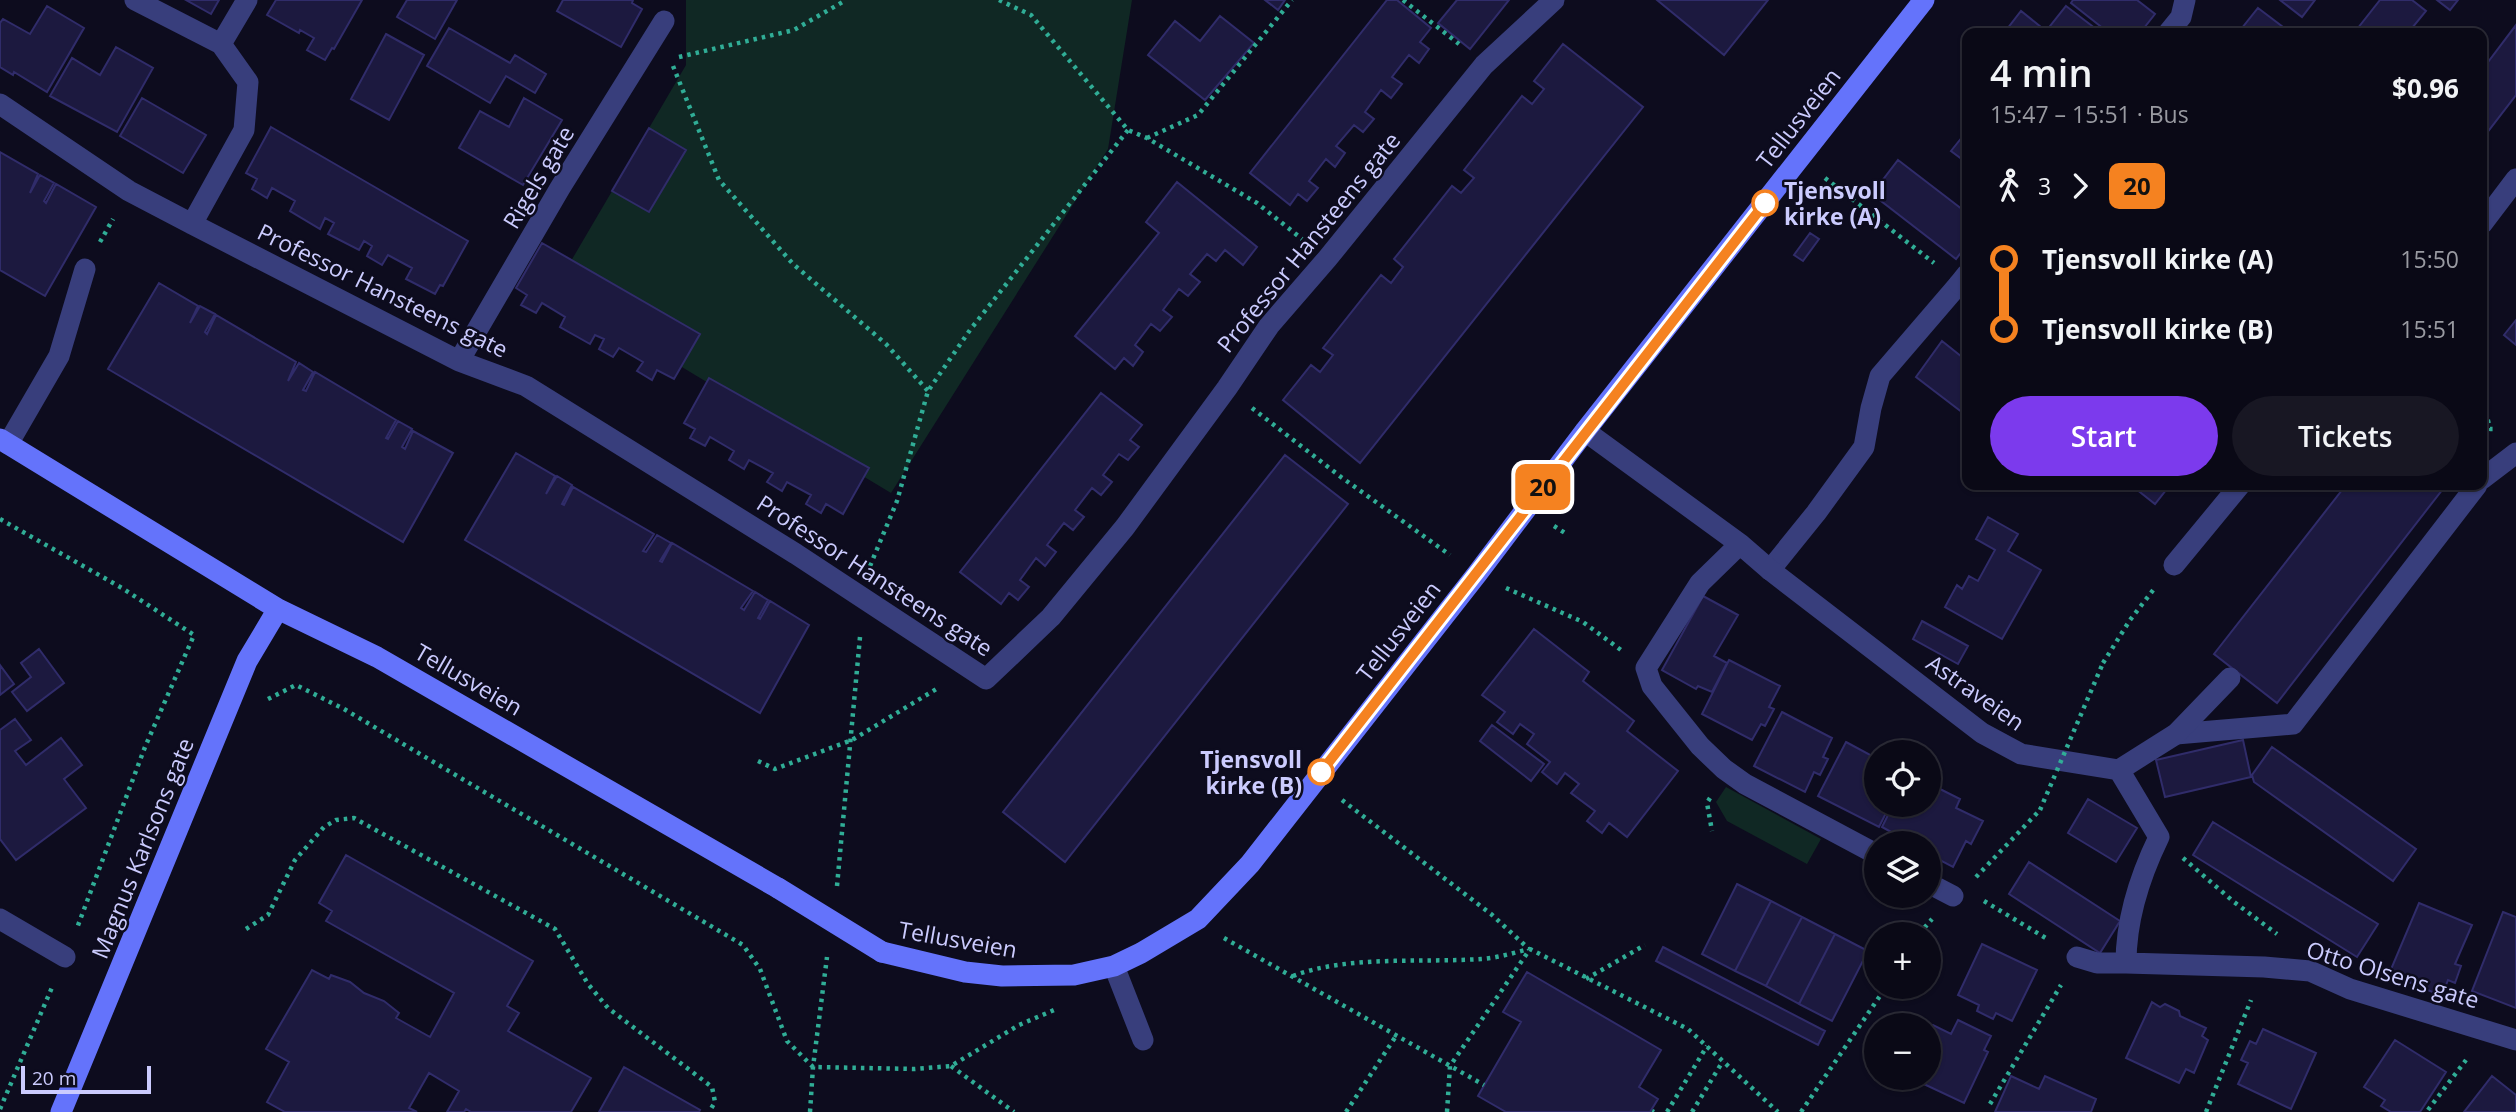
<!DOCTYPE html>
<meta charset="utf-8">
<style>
:root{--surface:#0a0916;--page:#181723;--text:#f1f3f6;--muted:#999aa1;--line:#2a2a35;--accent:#7c3aed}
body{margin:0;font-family:"Open Sans",sans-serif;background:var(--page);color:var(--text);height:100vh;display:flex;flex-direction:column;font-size:26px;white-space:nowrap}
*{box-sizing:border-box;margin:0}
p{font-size:23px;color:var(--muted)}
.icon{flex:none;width:38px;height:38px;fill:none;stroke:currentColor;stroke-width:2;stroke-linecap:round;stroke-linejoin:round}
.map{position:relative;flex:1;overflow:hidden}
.details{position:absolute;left:1962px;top:28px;width:525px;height:462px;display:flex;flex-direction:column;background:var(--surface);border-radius:14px;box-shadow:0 2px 5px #0004,0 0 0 2px var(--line)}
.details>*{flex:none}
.badge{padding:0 14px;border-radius:10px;font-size:24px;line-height:46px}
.buttons{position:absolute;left:1864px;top:740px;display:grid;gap:14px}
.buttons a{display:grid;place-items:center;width:77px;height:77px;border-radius:50%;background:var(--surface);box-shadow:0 2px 5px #0004,0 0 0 2px var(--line);font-size:35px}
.scale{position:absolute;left:21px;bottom:18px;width:130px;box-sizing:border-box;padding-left:7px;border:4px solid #cbcbfe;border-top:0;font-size:19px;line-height:24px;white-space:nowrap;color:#cbcbfe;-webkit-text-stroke:5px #0d0c1e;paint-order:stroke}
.map>.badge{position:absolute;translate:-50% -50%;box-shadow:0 0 0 4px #fff}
.legs{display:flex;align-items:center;gap:10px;height:77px;padding:0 28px;font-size:23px}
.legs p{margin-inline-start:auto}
.head{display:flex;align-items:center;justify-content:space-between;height:119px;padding:0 28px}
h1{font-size:38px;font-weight:600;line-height:52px}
.button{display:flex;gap:14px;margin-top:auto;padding:14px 28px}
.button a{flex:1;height:80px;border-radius:42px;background:var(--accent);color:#fff;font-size:28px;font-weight:600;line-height:80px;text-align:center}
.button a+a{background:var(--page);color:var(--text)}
ul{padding:0 28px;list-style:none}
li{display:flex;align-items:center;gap:24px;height:70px;font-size:26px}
li i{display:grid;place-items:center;width:10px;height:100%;margin:0 9px;background:currentColor}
li i::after{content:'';width:18px;height:18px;margin:-9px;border:5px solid;border-radius:50%;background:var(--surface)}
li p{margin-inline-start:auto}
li:first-child i{background:linear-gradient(#0000 50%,currentColor 0)}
li:last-child i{background:linear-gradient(currentColor 50%,#0000 0)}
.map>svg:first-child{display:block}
.green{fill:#102824}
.building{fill:#1c193f;stroke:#302c6a;stroke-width:2}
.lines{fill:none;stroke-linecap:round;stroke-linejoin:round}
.path{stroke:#30ad96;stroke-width:4.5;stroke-dasharray:3.5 5;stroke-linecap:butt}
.lane{stroke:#383e7c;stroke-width:21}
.street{stroke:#383e7c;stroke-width:21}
.secondary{stroke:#6473fb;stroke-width:21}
.path-bridge{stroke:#30ad96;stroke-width:4.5;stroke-dasharray:3.5 5;stroke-linecap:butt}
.secondary-bridge{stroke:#6473fb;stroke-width:21}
.line-1-casing{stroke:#fff;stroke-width:16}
.line-1{stroke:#f58220;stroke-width:10}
.stop-1-dot{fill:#fff;stroke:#f58220;stroke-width:3.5}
.labels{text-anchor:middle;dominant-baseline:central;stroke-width:5;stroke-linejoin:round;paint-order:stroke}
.street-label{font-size:23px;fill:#cbcbfe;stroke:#0d0c1e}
.stop-label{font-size:23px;font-weight:bold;fill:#cbcbfe;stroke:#0d0c1e;text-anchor:start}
</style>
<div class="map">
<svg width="2516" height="1112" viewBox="0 0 2516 1112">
<rect width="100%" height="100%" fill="#0d0c1e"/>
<path class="green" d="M686 0H1132L1108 149 891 493 554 290 686 65Z
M1726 787 1821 839 1807 864 1727 821 1716 802Z"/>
<path class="building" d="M186 0H219L211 14Z
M276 0H362L334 49 332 48 325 60 307 50 314 38 300 30 299 33 267 15Z
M407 0H457L435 39 397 17Z
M563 0H633L632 3 642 9 621 47 557 11Z
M1265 0H1285L1278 10Z
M1387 0H1397L1431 28 1420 42 1429 49 1419 63 1409 55 1392 77 1402 84 1391 98 1381 90 1365 112 1374 119 1363 132 1354 125 1336 146 1345 153 1335 167 1326 159 1309 181 1318 188 1307 201 1298 194 1290 205 1250 173Z
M1457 0H1509L1470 49 1438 23Z
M1657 0H1768L1724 55Z
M2073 0H2137L2155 14 2140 33H2109L2071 3Z
M2280 0H2315L2302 17Z
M2380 0H2412L2426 11 2408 33H2354Z
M2437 0H2458L2450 10Z
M47 6 84 28 47 92 14 72 13 75 0 67V23L3 19 30 34Z
M2066 6 2100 32 2098 33H2004L2021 11 2046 31Z
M2258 8 2291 33H2238Z
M1220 16 1254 43 1205 100 1148 55 1175 21 1200 41Z
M2516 25V95L2486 134 2482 131V70Z
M449 28 510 63 515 55 546 74 535 93 506 76 490 103 427 66Z
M386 34 424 55 389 120 351 99Z
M1563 44 1643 107 1360 463 1283 400 1311 365 1320 372 1333 355 1323 348 1381 275 1391 283 1403 267 1394 259 1452 186 1461 193 1474 178 1464 170 1522 96 1532 104 1544 89 1534 81Z
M116 47 153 68 117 132 50 96 72 58 100 75Z
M142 98 206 135 183 173 120 136Z
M524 98 562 120 523 185 459 148 480 111 509 127Z
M271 127 468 241 443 286 440 285 435 294 406 279 412 268 388 255 382 265 367 256 372 246 364 241 359 250 328 234 334 223 325 218 320 229 290 211 295 201 272 188 267 198 252 189 257 179 246 173Z
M649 128 686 150 649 212 612 191Z
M1967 131V163L1951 151Z
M0 152 38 174 30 193 40 175 54 183 44 201 46 203 56 184 96 207 45 296 0 270Z
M1898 160 1967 213V245L1956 259 1872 194Z
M1177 182 1257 247 1243 265 1225 250 1216 261 1207 254 1190 274 1200 282 1188 296 1179 289 1163 310 1172 317 1160 331 1151 324 1135 345 1143 352 1133 366 1124 358 1115 369 1075 336 1159 233 1146 222Z
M1810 233 1819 239 1803 261 1794 255Z
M542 243 700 334 674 379 657 370 652 380 637 371 643 362 619 348 613 357 599 349 604 339 595 335 590 344 560 327 565 317 542 303 536 313 521 305 527 295 516 288Z
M159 283 198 306 190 323 200 306 215 314 205 332 207 334 216 315 296 362 288 381 299 363 313 372 303 390 306 391 315 372 396 420 386 438 388 439 398 421 412 429 402 447 405 449 413 431 453 453 403 542 108 369Z
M2516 320V345L2504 335Z
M1942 341 1967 361V416L1916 377Z
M709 378 869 468 843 514 826 504 821 513 806 504 811 495 787 482 782 491 767 482 773 473 749 460 744 469 729 460 734 451 710 437 705 446 690 438 695 429 684 423Z
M1101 393 1142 425 1130 440 1139 447 1128 460 1119 454 1103 475 1112 482 1101 495 1092 488 1075 510 1084 517 1073 530 1064 523 1047 545 1056 552 1045 566 1036 558 1020 580 1029 587 1018 600 1009 593 1001 604 960 572Z
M516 453 555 476 546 494 557 476 572 485 562 504 564 505 573 487 654 534 643 551 646 552 657 535 671 543 660 561 662 562 672 543 753 591 741 608 744 610 755 592 768 600 758 618 760 619 770 601 809 625 760 713 465 540Z
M1285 455 1348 504 1065 862 1003 812Z
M2131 485H2170L2155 504Z
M2346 485H2446L2277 703 2214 654Z
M1988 517 2018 534 2008 551 2041 570 2002 639 1945 607 1957 585 1962 589 1969 576 1978 581 1995 550 1976 539Z
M1703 596 1738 615 1714 656 1727 663 1712 692 1698 686 1696 689 1662 670Z
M1922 621 1968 646 1958 664 1913 639Z
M1534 629 1589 672 1583 681 1634 721 1627 731 1678 771 1627 837 1609 823 1602 833 1587 821 1595 811 1571 793 1579 784 1565 773 1557 784 1542 772 1550 762 1527 744 1534 734 1520 724 1513 734 1497 722 1505 712 1482 695Z
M39 649 64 683 27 711 12 692 31 677 21 663Z
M1729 660 1780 686 1769 707 1774 709 1765 726 1761 724 1752 740 1702 714Z
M0 665 14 684 0 695Z
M1782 712 1832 738 1823 757 1828 759 1820 775 1814 772 1805 792 1754 766Z
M15 719 31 740 15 751 26 765 61 738 82 765 64 779 86 808 16 860 0 839V730Z
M1492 725 1544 764 1531 781 1480 741Z
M2243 740 2251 777 2165 797 2156 760Z
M1846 742 1876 758V805H1890L1879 827 1818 796Z
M2272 747 2416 849 2393 881 2254 782 2252 775Z
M1928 783 1960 799 1956 808 1983 821 1971 844 1966 841 1953 867 1928 854V844H1913L1882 827 1893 805H1928Z
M2088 799 2137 828 2116 862 2068 833Z
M2213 822 2378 924 2357 957 2193 855Z
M346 855 533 961 507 1006 519 1013 508 1031 591 1078 571 1112H471L466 1109 464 1112H447L459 1091 429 1073 409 1108 417 1112H285L267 1102 289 1062 266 1049 312 970 329 979 331 975 350 982 364 993 384 1001 399 1013 396 1018 430 1037 454 993 326 921 332 911 319 903Z
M2029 862 2120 921 2100 953 2009 894Z
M1737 884 1771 901 1735 971 1702 954Z
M1771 901 1802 917 1766 986 1735 971Z
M2419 903 2472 925 2455 964 2461 966 2455 983 2448 980 2442 996 2389 974Z
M2503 912 2516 917V1008L2472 991Z
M1802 917 1835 934 1799 1004 1766 986Z
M1835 934 1868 951 1832 1021 1799 1004Z
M1982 944 2037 970 2012 1021 1996 1013 1993 1019 1977 1011 1979 1005 1958 995Z
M1663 947 1825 1031 1818 1045 1656 961Z
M1527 972 1661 1050 1639 1087 1658 1099 1650 1112H1506L1478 1096 1521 1022 1503 1012Z
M2152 1002 2160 1007 2165 1004 2179 1011 2180 1016 2206 1028 2202 1036 2208 1040 2194 1073 2186 1069 2179 1083 2126 1058Z
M1958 1020 1991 1036 1984 1050 1988 1052 1964 1103 1911 1078H1928V1034L1933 1025 1951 1034Z
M2263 1029 2316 1053 2291 1109 2238 1084 2248 1063 2241 1060 2250 1041 2256 1044Z
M2395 1040 2446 1072 2420 1112H2391L2381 1106 2385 1100 2364 1087Z
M624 1067 700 1110 699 1112H599Z
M2011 1076 2039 1089 2045 1076 2096 1099 2091 1112H1995Z
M2492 1076 2516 1095V1112H2464Z"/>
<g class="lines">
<path class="path" d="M999 0 1031 15 1128 130 1147 138 1257 203 1302 239
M1403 0 1459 44
M679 57 794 30 846 0
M673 66 719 180 793 264 886 344 928 391
M1147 138 1198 115 1292 0
M1825 178 1934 263
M100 242 113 219
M2482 395 2490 429H2493
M1252 408 1341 477 1450 555
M0 519 122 588 194 635 145 747 77 928
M1554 526 1565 533
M870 566 897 501 928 391 970 330 1128 130
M1506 588 1583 622 1621 650
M2103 663 2130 620 2154 589
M268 699 296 685 344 709 743 945 760 969 787 1041 813 1067 915 1069 951 1066 1019 1025 1054 1010
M758 761 775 769 852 740 938 688
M1710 798 1707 803 1712 831
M1342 800 1491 914 1529 949
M2183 858 2234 902 2277 934
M1976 877 2040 810
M837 886 860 637
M1984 901 2049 940
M246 929 268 915 295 860 324 827 336 820 354 818 555 929 588 984 608 1008 712 1087 715 1102 709 1112
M1919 934 1932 919
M1224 938 1484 1085
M1293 976C1347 955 1423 963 1481 959 1497 958 1513 953 1529 949
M1586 979 1645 945
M951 1066 1014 1112
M1990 1104 2061 985
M0 1109 53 985
M2428 1110 2466 1060
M1652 1111 1654 1112
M810 1112 813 1067 827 957
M1346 1112 1396 1036
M1447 1112 1450 1066 1530 949 1688 1029 1778 1112
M1667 1112 1707 1046
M1692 1112 1723 1061
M1801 1112 1886 987
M2206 1112 2251 1000"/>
<path class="lane" d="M8 444 59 356 85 269
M2482 479 2516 453
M1770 570 1816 513 1864 447 1871 408 1880 376 1959 284
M2176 734 2293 724 2477 485
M1114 966 1143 1040"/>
<path class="street" d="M135 0 221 44
M2168 33 2181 17 2185 0
M0 104 129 191 192 224 459 361 526 386 796 554 986 679 1051 617 1125 527 1227 388 1269 326 1327 259 1484 65 1554 0
M192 224 244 130 248 82 221 44 247 0
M2482 224 2516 179
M1959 284 1967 274
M459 361 560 188 664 21
M1585 431 1740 544 1770 570 1982 733 2021 754 2119 770 2176 734 2230 678
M1740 544 1700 583 1646 668 1652 686 1700 746 1724 769 1745 784 1876 854
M2174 565 2240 485
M2119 770 2159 837C2140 876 2126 919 2126 963L2264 967 2310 971 2350 989 2516 1040
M1928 883 1953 896
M0 919 65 957
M2077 957 2097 963H2126"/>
<path class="secondary" d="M0 439 278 609 377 657 778 888
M882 952 965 972 1002 976 1074 975 1114 966 1141 953 1198 919 1250 864 1477 574 1585 431 1924 0
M61 1112 247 661 278 609"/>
<path class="path-bridge" d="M2040 810 2103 663"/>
<path class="secondary-bridge" d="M778 888 882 952"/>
</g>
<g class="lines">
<g class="line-1-casing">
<path id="line-1" d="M1321 772 1765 203"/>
</g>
<use href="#line-1" class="line-1"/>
</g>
<g class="stop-1-dot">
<circle cx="1765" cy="203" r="12"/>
<circle cx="1321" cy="772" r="12"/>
</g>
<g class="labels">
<g class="street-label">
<text transform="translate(1798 118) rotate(-52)">Tellusveien</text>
<text transform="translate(538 177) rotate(-59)">Rigels gate</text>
<text transform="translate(1308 242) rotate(-51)">Professor Hansteens gate</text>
<text transform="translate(383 290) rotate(26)">Professor Hansteens gate</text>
<text transform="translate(875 575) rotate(33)">Professor Hansteens gate</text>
<text transform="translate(1398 631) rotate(-52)">Tellusveien</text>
<text transform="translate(469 679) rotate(30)">Tellusveien</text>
<text transform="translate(1976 692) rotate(35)">Astraveien</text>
<text transform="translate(142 848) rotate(-68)">Magnus Karlsons gate</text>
<text transform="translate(958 939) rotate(10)">Tellusveien</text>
<text transform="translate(2393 974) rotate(17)">Otto Olsens gate</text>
</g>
<g class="stop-label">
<text x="1784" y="190">Tjensvoll<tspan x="1784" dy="26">kirke (A)</tspan></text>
<text x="1302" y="759" text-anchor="end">Tjensvoll<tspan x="1302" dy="26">kirke (B)</tspan></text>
</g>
</g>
</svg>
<div class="buttons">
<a><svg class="icon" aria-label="locate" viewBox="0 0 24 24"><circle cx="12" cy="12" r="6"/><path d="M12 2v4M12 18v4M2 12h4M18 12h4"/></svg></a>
<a><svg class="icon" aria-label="layers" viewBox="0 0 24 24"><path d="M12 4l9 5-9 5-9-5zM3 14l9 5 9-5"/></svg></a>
<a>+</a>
<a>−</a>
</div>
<div class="scale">20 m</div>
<b class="badge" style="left:1543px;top:487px;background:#f58220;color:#111">20</b>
<section class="details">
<div class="head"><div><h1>4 min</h1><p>15:47 – 15:51 · Bus</p></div><b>$0.96</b></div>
<div class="legs"><svg class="icon" aria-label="walk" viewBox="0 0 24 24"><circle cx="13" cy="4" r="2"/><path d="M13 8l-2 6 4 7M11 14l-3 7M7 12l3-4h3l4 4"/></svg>3<svg class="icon" aria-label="forward" viewBox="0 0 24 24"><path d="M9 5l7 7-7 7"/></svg><b class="badge" style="background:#f58220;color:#111">20</b></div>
<ul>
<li><i style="color:#f58220"></i><b>Tjensvoll kirke (A)</b><p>15:50</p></li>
<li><i style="color:#f58220"></i><b>Tjensvoll kirke (B)</b><p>15:51</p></li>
</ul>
<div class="button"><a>Start</a><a>Tickets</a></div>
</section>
</div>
